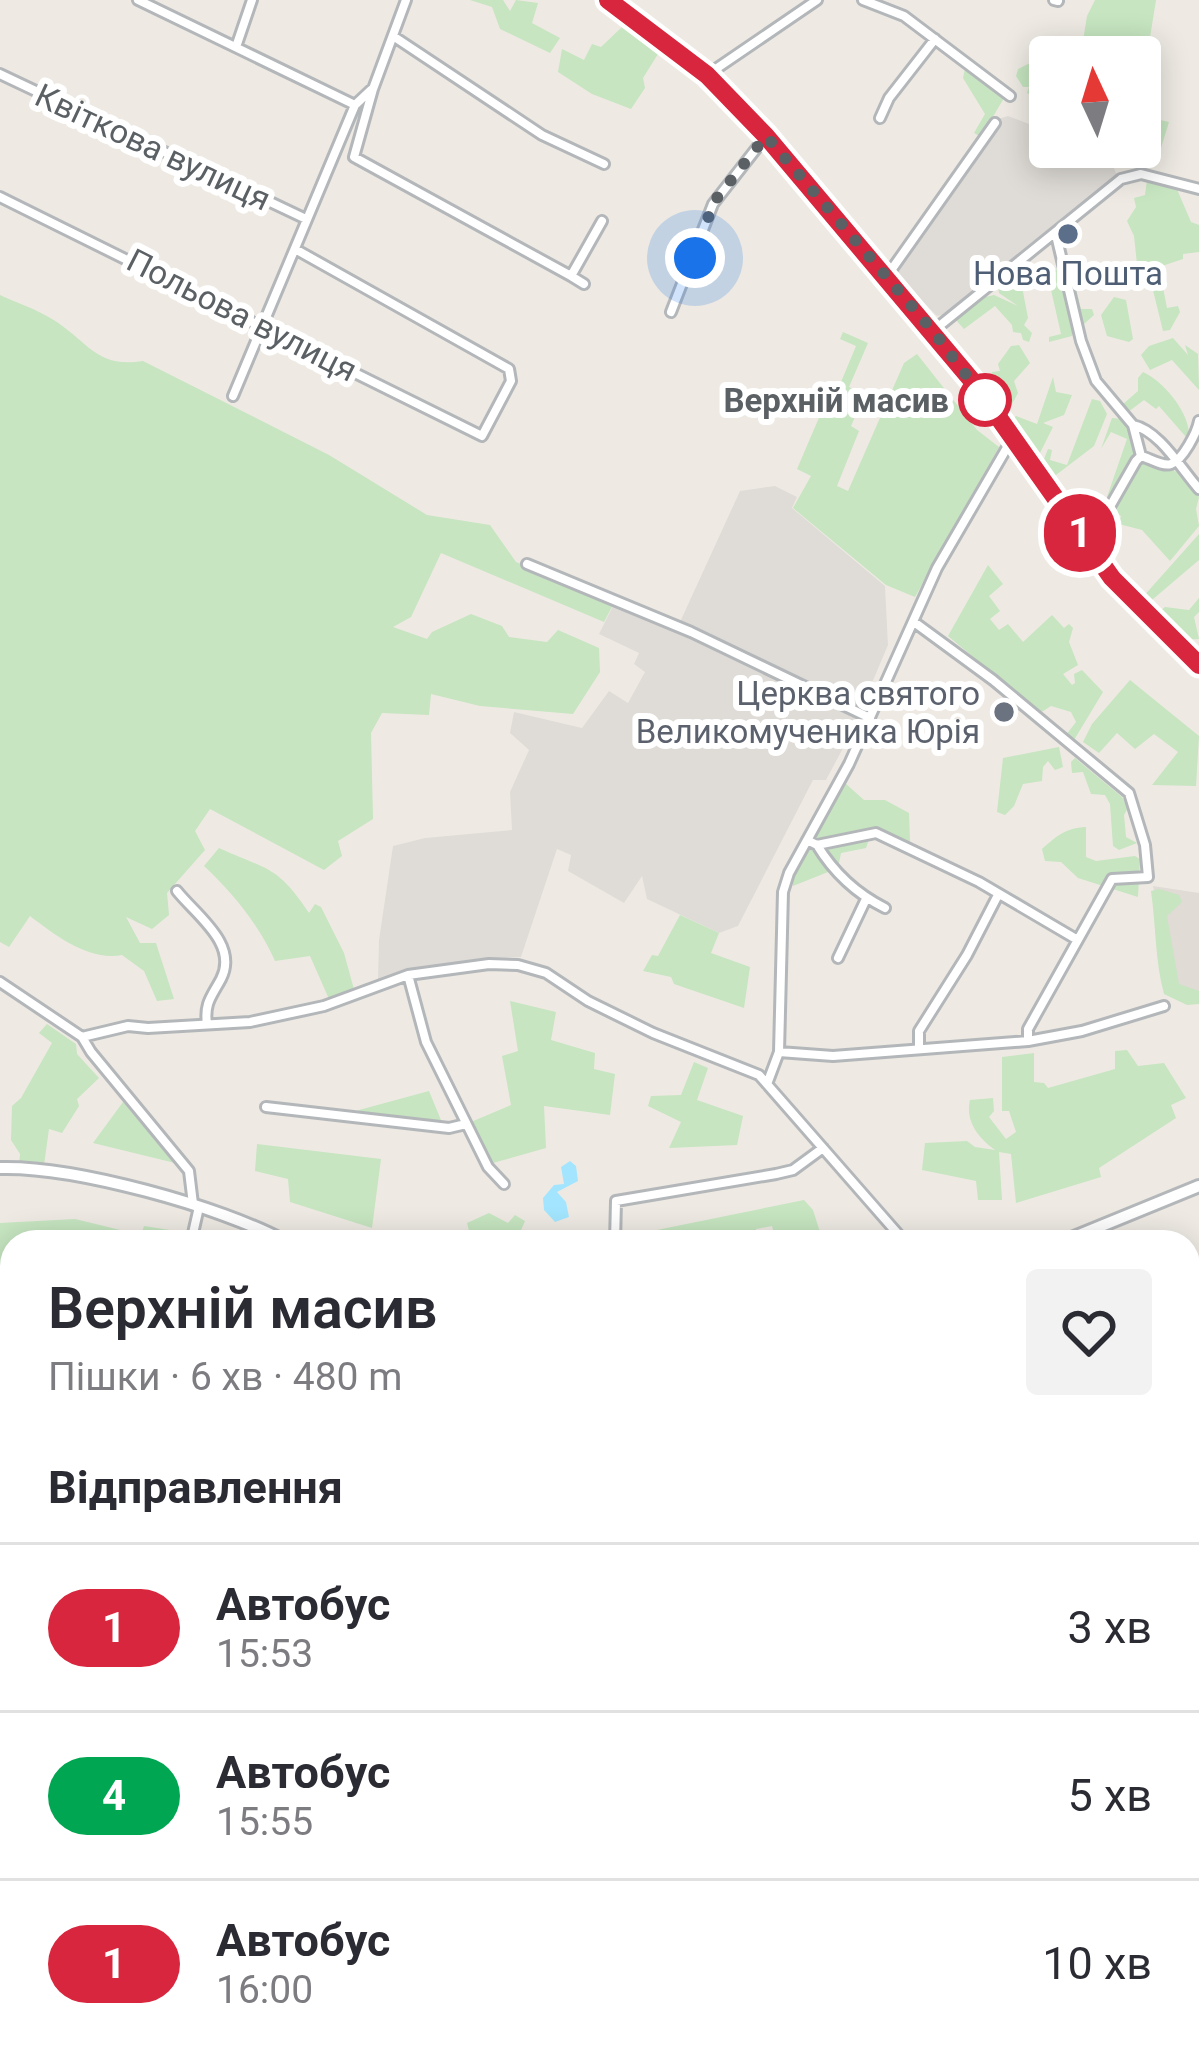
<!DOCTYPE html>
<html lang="uk">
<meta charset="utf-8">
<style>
:root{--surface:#fff;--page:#f2f2f3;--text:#2b2b33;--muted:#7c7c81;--line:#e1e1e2}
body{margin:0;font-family:Roboto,sans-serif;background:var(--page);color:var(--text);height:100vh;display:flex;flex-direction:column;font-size:45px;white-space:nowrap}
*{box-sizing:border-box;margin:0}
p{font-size:39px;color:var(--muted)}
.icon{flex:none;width:66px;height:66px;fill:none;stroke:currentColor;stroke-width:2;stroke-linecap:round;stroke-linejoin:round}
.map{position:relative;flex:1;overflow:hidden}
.details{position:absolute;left:0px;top:1230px;width:1200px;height:843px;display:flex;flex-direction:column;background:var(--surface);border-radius:36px 36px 0 0;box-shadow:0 6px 30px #0003}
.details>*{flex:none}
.badge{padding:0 24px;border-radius:39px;font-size:42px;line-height:78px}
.needle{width:78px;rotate:356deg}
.fabs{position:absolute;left:1029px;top:36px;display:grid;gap:24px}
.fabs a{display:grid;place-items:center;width:132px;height:132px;border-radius:12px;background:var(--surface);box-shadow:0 6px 30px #0003;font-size:60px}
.you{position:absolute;width:60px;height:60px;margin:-30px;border:9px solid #fff;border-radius:50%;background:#1a73e8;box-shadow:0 0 0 18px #1a73e833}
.map>.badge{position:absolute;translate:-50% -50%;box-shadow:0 0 0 6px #fff}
h2{padding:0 48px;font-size:45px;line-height:108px}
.round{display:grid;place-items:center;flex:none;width:126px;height:126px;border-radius:12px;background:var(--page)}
.head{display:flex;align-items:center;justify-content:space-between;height:204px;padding:0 48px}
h1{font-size:57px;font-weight:600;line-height:90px}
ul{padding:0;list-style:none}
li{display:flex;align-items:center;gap:36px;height:168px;padding:0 48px;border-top:3px solid var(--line)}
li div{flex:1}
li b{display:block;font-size:45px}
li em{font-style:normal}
li .badge{min-width:132px;font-weight:700;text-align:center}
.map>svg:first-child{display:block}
.industrial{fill:#dfdcd7}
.education{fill:#e0dbd4}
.green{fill:#c6e5c0}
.water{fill:#a3e5fe}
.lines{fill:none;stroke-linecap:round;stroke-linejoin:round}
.stream{stroke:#a3e5fe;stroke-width:3}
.river{stroke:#a3e5fe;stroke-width:12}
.minor-casing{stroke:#b4b7ba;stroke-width:14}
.tertiary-casing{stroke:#b4b7ba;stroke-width:16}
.secondary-casing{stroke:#b2b7bb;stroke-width:16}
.minor{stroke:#fff;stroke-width:8}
.tertiary{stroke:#fff;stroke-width:10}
.secondary{stroke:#fff;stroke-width:10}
.rail-casing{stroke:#b2b3b4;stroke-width:8}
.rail{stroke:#fff;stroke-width:3;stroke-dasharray:9;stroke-linecap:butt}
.line-casing{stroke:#fff;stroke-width:27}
.line{stroke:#d7263d;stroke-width:18}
.walk{stroke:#5b6064;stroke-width:12;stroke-dasharray:0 21.6}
.service-dot{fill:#5c6f8a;stroke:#fff;stroke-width:4.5}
.stop-dot{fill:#fff;stroke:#d7263d;stroke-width:6}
.worship-dot{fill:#6b7280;stroke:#fff;stroke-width:4.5}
.labels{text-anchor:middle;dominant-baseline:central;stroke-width:12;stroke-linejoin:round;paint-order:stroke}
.street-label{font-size:33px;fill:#5b6064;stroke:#fff}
.service-label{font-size:33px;fill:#4e5e75;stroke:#fff}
.stop-label{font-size:33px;font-weight:bold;fill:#5b6064;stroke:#fff;text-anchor:end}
.worship-label{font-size:33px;fill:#5b616d;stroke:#fff;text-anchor:end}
</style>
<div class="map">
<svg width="1199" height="2071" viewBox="0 0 1199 2071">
<rect width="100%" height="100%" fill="#eeeae3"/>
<path class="industrial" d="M1008 116 1050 132V147H1083L1114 168 1117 176 1088 205 951 313 937 316 898 277 897 265 998 119Z
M775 486 797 497 792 508 885 586 888 645 850 735 826 780H813L738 926 719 933 647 899 642 876 624 903 568 871 571 855 557 849 521 957 494 958 378 980 379 940 393 846 425 838 512 830 510 792 529 750 510 733 514 712 582 728 609 691 628 703 645 672 634 664 639 653 599 634 618 596 680 622 740 491Z"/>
<path class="education" d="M1153 886 1199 893V994L1176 996Z"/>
<path class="green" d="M470 0H503L510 11 516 0 538 3 532 23 560 38 550 53 500 29 492 7Z
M1095 0H1156L1143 81 1157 86 1152 118 1169 122 1161 148 1140 142V57H1050V106L1027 93 1029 87H1023L1016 76 1018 69 1030 63 1041 40 1082 47 1087 16Z
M622 27 658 54 643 78 645 88 631 109 592 94 558 72 562 49 584 60 592 44 601 47Z
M965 69 1004 98 981 137 974 133 985 114 963 78Z
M1147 180 1176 187 1191 222 1199 225V252L1183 254V259L1159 267 1167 308 1178 306 1180 312 1170 330 1163 331 1149 274 1137 264 1134 236 1127 221 1136 207 1134 198 1145 195Z
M1070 265 1081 309H1092L1094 315 1084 324 1076 323 1072 336 1049 342V337L1061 334 1049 281 1052 271Z
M1016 270 1019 271 1028 318 1024 325 1032 333 1029 342 1023 340 1021 333 1013 332 1012 325 995 306 964 329 954 318 981 298 994 295 1018 306 999 293 998 285Z
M0 295C17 303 36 309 52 319 87 340 96 369 143 361L329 455 427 515 490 525 516 562 615 601 604 622 441 553 411 617 393 627 427 639 432 632 471 614 502 626 509 637 547 642 558 630 599 648 600 672 573 714 480 706 431 694 429 715 382 713 371 733 373 819 338 841 342 856 324 870 210 809 195 831 205 850 167 893 169 915 152 929 126 917 140 943H156L174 999 157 1001 144 971 122 955C89 961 56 936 30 916L9 947 0 942Z
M1114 297 1126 300 1133 339 1129 342 1107 336 1101 315Z
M843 332 868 343 849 387 865 394 851 426 859 431 837 486 848 491 904 363 917 354 977 430 999 447 915 597 886 585 793 508 811 476 797 469 830 392 836 394 856 346 840 339Z
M1173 338 1188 355 1185 345 1198 354 1199 390 1172 360 1150 370 1141 355 1149 346Z
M1019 345 1030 363 1014 381 1018 393 1012 404 1006 406 999 402 1003 388 994 395 988 386 992 372 1000 371 998 364 1011 346Z
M1143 372C1163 381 1187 410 1189 432L1186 437 1159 406 1156 409 1144 400 1128 412 1122 405 1138 391V378Z
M1053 377 1056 392 1072 395 1064 415 1043 423 1053 427 1038 457 1012 424 1013 419 1016 416 1037 424Z
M1092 399 1100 401 1107 414 1094 446 1052 478 1042 464 1048 449 1052 450 1050 460 1067 465Z
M1112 418 1122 419C1146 446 1129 474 1112 500L1107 497 1127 439 1111 432 1101 449Z
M1146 461 1180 473 1199 497 1196 509 1199 526 1170 561 1142 530 1119 524 1121 516 1114 511 1141 463Z
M1199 534V560L1146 605 1142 598Z
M988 565 1003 584 989 596 1000 611 990 619 999 630 1008 624 1023 642 1052 615 1064 628 1069 624 1073 628 1069 642 1078 665 1063 674 1072 685 1075 683 1074 674 1082 670 1103 692 1074 740 1066 735 1076 722 1071 712 1051 706 1040 713 948 636Z
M1199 598V612L1194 617 1199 639 1182 640 1177 629 1170 628 1155 615 1165 607 1189 610Z
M1130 680 1199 736 1196 786 1152 785 1178 752 1154 734 1135 749 1117 733 1099 753 1083 742 1092 724Z
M1059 747 1063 767 1055 770 1048 761 1043 767 1042 781 1023 784 1014 806 1005 815 997 812 1003 758Z
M1075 758 1122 797 1128 808 1124 815 1126 837 1137 843 1119 850 1113 846 1110 804 1105 795 1091 794 1083 772 1072 773 1071 762Z
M845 783 864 800H885L909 813 910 842 872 831 866 848 841 853 838 868 793 886C790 862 832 807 845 783Z
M1086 827V857L1096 861 1135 856 1140 859 1138 897 1078 878 1061 862 1045 861 1042 849C1057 836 1065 828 1086 827Z
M219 848C267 870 277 865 309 913L315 904 321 907 344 953 355 993 329 999 310 956 275 961C259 925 233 893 204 866Z
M1159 889 1179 895 1182 902 1167 916 1179 984 1199 991V1004L1187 1005 1164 994C1155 962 1156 926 1151 891Z
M680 915 719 933 711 953 750 967 744 1008 674 984 671 977 643 971 652 955 658 956Z
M510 1001 556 1012 551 1040 595 1053 594 1069 615 1074 610 1115 544 1106 546 1148 493 1163 471 1122 511 1105 502 1056 518 1051Z
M47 1024 76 1044 77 1054 99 1078 77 1099 79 1106 62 1133 49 1129 44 1165 19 1164 20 1154 11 1140 12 1106 21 1098 52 1043 39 1033Z
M1127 1050 1138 1066 1164 1063 1186 1098 1171 1105 1176 1118 1099 1168 1101 1177 1016 1203 1011 1154 999 1152 1002 1200H978L976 1181 922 1170 925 1143 967 1141 975 1147 995 1150C979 1138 965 1122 970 1100L993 1098 994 1111 989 1117 1006 1139 1016 1132 1009 1111H1002V1057L1034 1053V1082L1044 1083 1048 1088 1115 1069V1051Z
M694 1062 708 1068 697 1100 743 1116 737 1145 669 1148 681 1122 648 1106 651 1096 681 1095Z
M429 1091 443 1125 352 1114 359 1110Z
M123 1102 175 1163 93 1143Z
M257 1144 381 1159 372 1228 290 1202 288 1179 255 1171Z
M804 1200 813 1210 820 1232 775 1237 772 1226 756 1229V1238L729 1242H643L642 1233Z
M489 1213 508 1223 515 1215 525 1221 516 1242H472L467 1223Z
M75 1219 141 1235 144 1226 183 1232 181 1242H12V1307L0 1308V1223Z
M1188 1343 1199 1359V1436H1188Z
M12 1611V2061H270L260 2071H0V1612Z"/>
<path class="water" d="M570 1161 576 1166 578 1181 557 1192 566 1202 569 1217 555 1222 544 1210 543 1198 554 1185 564 1184 561 1167Z
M1188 1679 1199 1682V2017L1188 2019Z"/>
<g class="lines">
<path class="stream" d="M1188 1520 1199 1513"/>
<path class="river" d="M0 1671 12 1686"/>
<g class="minor-casing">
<path id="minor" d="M138 0 355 105 371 90
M406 0 373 89 354 157 571 276
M863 0 904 16 1010 96
M1054 0 1058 1
M393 36 542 135 604 164
M236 47 252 0
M0 74 306 219
M707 75 817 0
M880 118 889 98 935 39
M0 197 482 436 511 381 509 369 295 249
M1056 235 1081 341 1096 381 1133 425 1141 456
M887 276 995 123
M584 284 571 276 602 221
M671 312 713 204 766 136
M933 331 1121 179 1141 174 1199 189
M233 396 355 105
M1133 425C1160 431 1181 469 1199 489
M1088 545 1136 461 1141 456C1149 458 1163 467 1171 464 1183 460 1197 432 1199 421
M527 564 691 632 870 718
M914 622 993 680 1129 793 1145 845 1148 877 1112 879 1028 1029V1041
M807 840 817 845 876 833 979 882 1076 939
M817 845C834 873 855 893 885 908
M177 891C196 915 239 944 221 979 212 996 204 1003 207 1024
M838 958 866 899
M408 975 426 1042 488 1167 504 1184
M0 982 82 1037 91 1052 189 1171 193 1204
M82 1037 128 1026 148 1028 250 1022 324 1006 408 975 489 964 518 965 546 973 588 1001 653 1033 759 1075 905 1242
M919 1047V1031L967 955 998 895
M779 1052 833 1056 1028 1041 1082 1031 1164 1006
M767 1084 779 1052 783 892 789 873 849 764 937 568 1012 439
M266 1107 449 1128 466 1124
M191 1242 199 1207
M615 1242 616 1201 776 1174 793 1170 823 1148
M1188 1281 1199 1280
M0 1314 12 1313
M0 1495 7 1499 12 1521
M4 1553 12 1544
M1188 1617 1199 1603"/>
</g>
<g class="tertiary-casing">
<path id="tertiary" d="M0 1168C74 1166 220 1206 286 1242
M1062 1242 1199 1186"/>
</g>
<g class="secondary-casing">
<path id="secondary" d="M608 0 707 75 766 136 933 331 1112 578 1199 665"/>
</g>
<use href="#minor" class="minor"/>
<use href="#tertiary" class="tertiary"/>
<use href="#secondary" class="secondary"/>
<g class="rail-casing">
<path id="rail" d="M1188 1522 1199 1523
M0 1595 12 1594"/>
</g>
<use href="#rail" class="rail"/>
</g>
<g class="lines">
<g class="line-casing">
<path id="line" d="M608 0 707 75 766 136 974 383 1112 578 1199 665"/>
</g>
<use href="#line" class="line"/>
<path class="walk" d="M695 258 713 203 766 136 933 331 985 400"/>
</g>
<circle class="service-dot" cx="1068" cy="234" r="12"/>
<circle class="stop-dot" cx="985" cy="400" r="24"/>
<circle class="worship-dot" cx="1004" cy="712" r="12"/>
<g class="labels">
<g class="street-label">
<text transform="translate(153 147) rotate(25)">Квіткова вулиця</text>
<text transform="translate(242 315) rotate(27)">Польова вулиця</text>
</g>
<g class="service-label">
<text x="1068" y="273">Нова Пошта</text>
</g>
<g class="stop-label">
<text x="949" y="400">Верхній масив</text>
</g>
<g class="worship-label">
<text x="980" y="693">Церква святого<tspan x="980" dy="38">Великомученика Юрія</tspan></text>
</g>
</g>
</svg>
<div class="fabs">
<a><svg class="needle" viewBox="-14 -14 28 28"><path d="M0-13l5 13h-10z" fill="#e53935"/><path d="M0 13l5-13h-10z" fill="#7c7c81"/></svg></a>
</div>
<div class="you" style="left:695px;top:258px"></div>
<b class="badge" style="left:1080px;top:533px;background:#d7263d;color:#fff">1</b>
<section class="details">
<div class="head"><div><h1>Верхній масив</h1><p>Пішки · 6 хв · 480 m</p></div><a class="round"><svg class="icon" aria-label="heart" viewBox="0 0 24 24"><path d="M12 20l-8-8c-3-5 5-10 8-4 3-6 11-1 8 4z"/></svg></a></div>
<h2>Відправлення</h2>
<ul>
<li><span class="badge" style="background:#d7263d;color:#fff">1</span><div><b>Автобус</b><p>15:53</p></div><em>3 хв</em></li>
<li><span class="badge" style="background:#00a651;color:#fff">4</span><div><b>Автобус</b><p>15:55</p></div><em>5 хв</em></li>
<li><span class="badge" style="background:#d7263d;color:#fff">1</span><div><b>Автобус</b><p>16:00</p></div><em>10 хв</em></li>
</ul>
</section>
</div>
